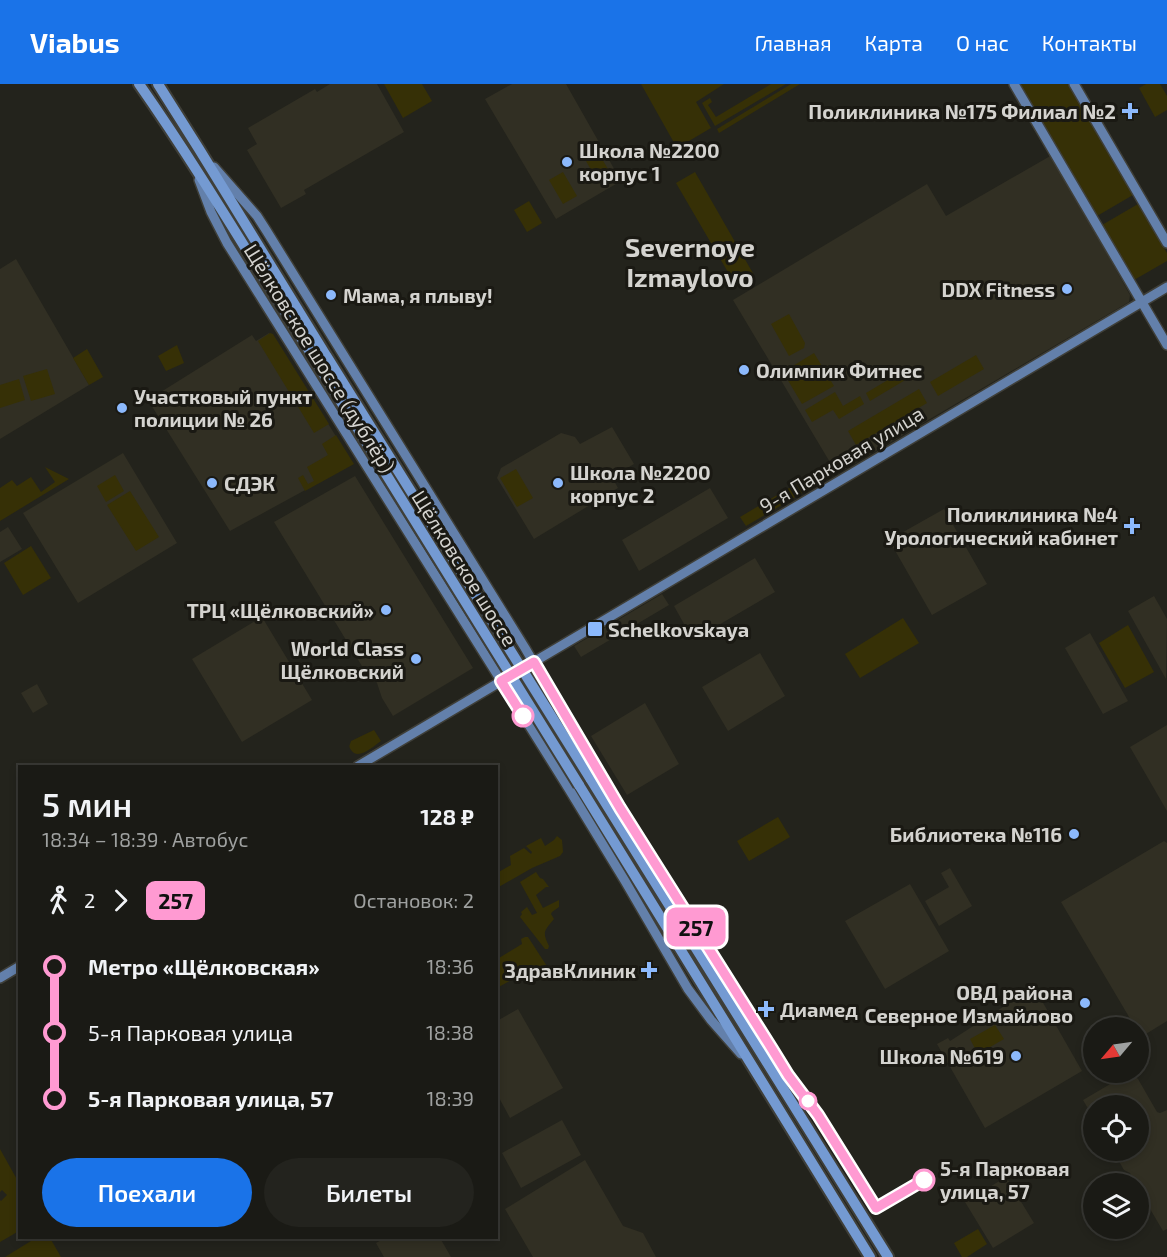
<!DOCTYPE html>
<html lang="ru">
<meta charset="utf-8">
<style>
:root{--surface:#1a1a15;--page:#23231e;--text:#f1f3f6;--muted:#9fa1a0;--line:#383834;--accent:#1a73e8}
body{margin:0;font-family:"Exo 2",sans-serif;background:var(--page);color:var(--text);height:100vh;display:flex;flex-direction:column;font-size:22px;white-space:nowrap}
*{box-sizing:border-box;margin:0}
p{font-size:20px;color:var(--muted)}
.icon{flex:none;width:33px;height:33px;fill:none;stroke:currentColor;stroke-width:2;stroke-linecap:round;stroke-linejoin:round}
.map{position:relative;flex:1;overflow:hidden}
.panel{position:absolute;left:18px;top:681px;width:480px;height:474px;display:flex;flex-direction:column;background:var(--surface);border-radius:0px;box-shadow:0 3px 9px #0003,0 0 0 2px var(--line)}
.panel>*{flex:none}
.badge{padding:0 12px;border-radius:9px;font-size:21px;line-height:39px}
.needle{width:39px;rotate:241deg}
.tools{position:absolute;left:1083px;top:933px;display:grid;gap:12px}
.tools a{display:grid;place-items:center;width:66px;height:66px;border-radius:50%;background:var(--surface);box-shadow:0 3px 9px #0003,0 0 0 2px var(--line);font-size:30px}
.map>.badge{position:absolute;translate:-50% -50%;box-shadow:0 0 0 3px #fff}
.legs{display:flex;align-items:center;gap:9px;height:66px;padding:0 24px;font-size:20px}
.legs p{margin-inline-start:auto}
.summary{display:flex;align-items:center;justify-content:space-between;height:102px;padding:0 24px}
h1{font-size:33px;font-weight:600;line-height:45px}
.cta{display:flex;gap:12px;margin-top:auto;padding:12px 24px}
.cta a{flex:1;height:69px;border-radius:36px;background:var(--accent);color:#fff;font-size:24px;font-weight:600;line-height:69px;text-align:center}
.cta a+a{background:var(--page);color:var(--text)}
ul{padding:0 24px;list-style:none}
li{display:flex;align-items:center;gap:21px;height:66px;font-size:22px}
li i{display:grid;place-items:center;width:9px;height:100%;margin:0 8px;background:currentColor}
li i::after{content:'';width:15px;height:15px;margin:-8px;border:4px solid;border-radius:50%;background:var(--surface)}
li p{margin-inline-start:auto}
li:first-child i{background:linear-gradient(#0000 50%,currentColor 0)}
li:last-child i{background:linear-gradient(currentColor 50%,#0000 0)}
header{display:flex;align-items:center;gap:36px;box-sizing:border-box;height:84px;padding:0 30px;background:var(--accent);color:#fff}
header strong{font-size:28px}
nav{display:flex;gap:33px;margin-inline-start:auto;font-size:21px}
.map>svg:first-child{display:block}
.built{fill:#312f23}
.green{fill:#363006}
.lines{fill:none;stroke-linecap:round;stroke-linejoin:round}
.secondary-casing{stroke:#3f3f39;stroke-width:12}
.primary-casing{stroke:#3f3f39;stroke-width:14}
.secondary{stroke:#6380ab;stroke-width:9}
.primary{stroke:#749ad2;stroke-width:10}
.primary-bridge-casing{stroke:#3f3f39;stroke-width:14;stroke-linecap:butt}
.primary-bridge{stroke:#749ad2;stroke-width:10}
.line-1-casing{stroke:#fff;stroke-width:14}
.line-1{stroke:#ff9ad2;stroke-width:9}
.poi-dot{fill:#8cb9fc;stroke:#1a1913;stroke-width:2}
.stop-1-dot{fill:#fff;stroke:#ff9ad2;stroke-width:3}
.labels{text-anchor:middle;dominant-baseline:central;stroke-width:6;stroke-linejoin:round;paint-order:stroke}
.poi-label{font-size:20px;font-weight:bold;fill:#d4d3cf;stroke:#1a1913;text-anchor:end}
.street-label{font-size:20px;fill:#d4d3cf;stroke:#1a1913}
.stop-label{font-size:20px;font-weight:bold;fill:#d4d3cf;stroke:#1a1913;text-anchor:start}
.district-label{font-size:26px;font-weight:bold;fill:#d4d3cf;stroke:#1a1913}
</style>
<header>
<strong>Viabus</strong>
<nav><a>Главная</a><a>Карта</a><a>О нас</a><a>Контакты</a></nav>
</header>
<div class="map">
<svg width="1167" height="1173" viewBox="0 0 1167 1173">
<rect width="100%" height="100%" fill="#23231c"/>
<path class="built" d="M330 0H377L404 48 304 106 306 110 281 124 247 66 257 60 248 44 315 5 317 8Z
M512 0H566L621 97 556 135 485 15Z
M1052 71 1130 211 1129 218 845 385 841 386 835 384 831 380 733 216 927 100 946 132Z
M16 175 89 301 0 355V185Z
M269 249 308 307 353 380 230 447 148 316 252 251 256 257Z
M612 343 634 380 612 393 618 404 534 455 497 394 501 384 561 349 575 353 580 360Z
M123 369 177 459 78 519 23 429Z
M355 392 473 584 393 632 382 614 377 599 375 596 368 592 274 438Z
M710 404 728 434 639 487 622 456Z
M944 425 987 500 932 531 889 456Z
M8 443 22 465 0 478V448Z
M755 474 775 508 693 556 674 522Z
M662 510 669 521 581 573 574 562Z
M1154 512 1167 535 1166 595 1128 527Z
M262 533 312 616 242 658 192 575Z
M1090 549 1128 617 1103 630 1065 564Z
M760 569 785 612 728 647 702 603Z
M37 600 48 620 33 629 21 609Z
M645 619 679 680 627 711 591 652Z
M1167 641V727L1130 663Z
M1164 757 1167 759V937L1141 953 1139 949 1138 944 1135 943 1061 818Z
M950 784 972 822 939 842 925 817 949 803 941 789Z
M910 800 949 867 885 905 845 837Z
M1034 903 1082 987 985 1044 937 960 948 954 950 957Z
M518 925 563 1004 510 1034 497 1010V937Z
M1129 989H1132L1138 995 1157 1028 1160 1029 1167 1026V1145L1163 1147 1139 1106 1138 1100 1135 1099 1130 1089 1124 1086 1113 1067 1138 1066V1022L1105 1021 1103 1018 1097 1021 1094 1022 1093 1033 1083 1016Z
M562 1036 581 1071 521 1104 502 1069Z
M585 1076 623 1142 643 1149 656 1173H533L505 1125Z
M1006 1093 1034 1139 993 1164 965 1118Z
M385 1154H440L451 1173H384L376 1159Z"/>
<path class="green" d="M384 0H422L432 17 403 34Z
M641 0H724L696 18 711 44 677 64Z
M771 0H786L715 42 702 19 710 14 712 18 708 21 716 33Z
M791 0H800L719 49 717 45Z
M1020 0H1069L1133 111 1097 132Z
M1146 0H1160L1167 12V26L1155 33 1139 4Z
M599 70 611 90 598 98 586 77Z
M563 88 577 112 563 120 549 96Z
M695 88 754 191 736 202 676 99Z
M529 117 542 139 527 148 514 126Z
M1138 120 1167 169V177L1134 196 1102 141Z
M789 230 805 259 804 264 789 272 771 240Z
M270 249 273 250 329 340 314 349 258 257Z
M177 261 184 279 166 287 158 272Z
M87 265 103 293 89 301 73 274Z
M814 269 834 302 802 320 783 288Z
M976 271 984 285 938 312 930 298Z
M908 284 912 292 870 317 866 309Z
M47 285 55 310 31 317 23 292Z
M19 295 25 316 0 324V301Z
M919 305 927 319 856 361 848 347Z
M835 308 843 322 860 312 864 320 839 335 833 326 812 338 805 326Z
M336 351 354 380 305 407 298 394 303 391 308 400 314 397 307 383 328 371 322 360Z
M45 383 69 395 0 437V404L12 396 17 402 31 393 41 408 55 398Z
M516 385 533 414 517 423 500 394Z
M816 388 821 398 746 442 740 433Z
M115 391 124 407 106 418 97 402Z
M130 407 159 453 136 467 107 421Z
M31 462 51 494 23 511 4 479Z
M903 534 919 559 860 594 845 570Z
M1128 541 1154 588 1125 604 1099 559Z
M374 646 381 657C374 662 358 677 351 666 348 662 350 661 351 657Z
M778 733 790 753 749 777 737 757Z
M557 752 562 756 563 768 560 772 532 784 497 804V789L511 781 510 772 524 764 531 770 532 768 526 762 541 754 545 762 554 756Z
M536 788 540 794 543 795 549 803H546L536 811 543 824 559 816V823L552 828 551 830 554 835C544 847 542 848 549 862L548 865H545L520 833 522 830 521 828 527 823 532 831 537 829 520 798Z
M525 853H528L552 890 542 883 536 882 497 904V872L499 874 522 860 521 855Z
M995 941 1004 955 978 970 970 955Z
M0 1065 19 1099V1147L0 1158V1116L1 1117 7 1111 2 1106 0 1108Z
M978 1145 987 1160 967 1173H962L954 1159Z
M29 1154H50L61 1173H5L31 1157Z"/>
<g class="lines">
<g class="secondary-casing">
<path id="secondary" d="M1014 0 1167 261
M1074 0 1167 159
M214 83 257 132 266 146 525 564 580 658 620 724 690 834 717 890
M199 96 211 128 227 159 569 705 625 797 688 905 711 936 741 970
M358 682 1167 203
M0 894 20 882"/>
</g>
<g class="primary-casing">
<path id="primary" d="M139 0C202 90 258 186 317 279
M158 0 199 65 327 273
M590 694 888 1173
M579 701 870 1173"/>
</g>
<use href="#secondary" class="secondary"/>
<use href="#primary" class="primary"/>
<g class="primary-bridge-casing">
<path id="primary-bridge" d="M327 273 590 694
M317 279 579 701"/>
</g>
<use href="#primary-bridge" class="primary-bridge"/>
</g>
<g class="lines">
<g class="line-1-casing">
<path id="line-1" d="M523 632 501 597 534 578 620 724 772 965 788 991 818 1031 876 1124 924 1096"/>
</g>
<use href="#line-1" class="line-1"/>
</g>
<g class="poi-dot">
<path d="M1127 18h6v6h6v6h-6v6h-6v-6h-6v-6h6z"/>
<circle cx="567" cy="78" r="6"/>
<circle cx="1067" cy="205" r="6"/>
<circle cx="331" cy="211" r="6"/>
<circle cx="744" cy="286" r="6"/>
<circle cx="122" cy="324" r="6"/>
<circle cx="212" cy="399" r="6"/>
<circle cx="558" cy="399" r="6"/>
<path d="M1129 433h6v6h6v6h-6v6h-6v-6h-6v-6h6z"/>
<circle cx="386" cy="526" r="6"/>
<rect x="587" y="537" width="16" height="16" rx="3"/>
<circle cx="416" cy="575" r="6"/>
<circle cx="1074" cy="750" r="6"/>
<path d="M646 877h6v6h6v6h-6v6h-6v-6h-6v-6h6z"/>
<circle cx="1085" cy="919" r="6"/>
<path d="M763 916h6v6h6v6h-6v6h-6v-6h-6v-6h6z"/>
<circle cx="1016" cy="972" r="6"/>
</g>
<g class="stop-1-dot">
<circle cx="523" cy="632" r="10"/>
<circle cx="808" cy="1017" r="8"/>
<circle cx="924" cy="1096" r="10"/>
</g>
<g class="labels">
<g class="poi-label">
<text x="1116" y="27">Поликлиника №175 Филиал №2</text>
<text x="579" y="66" text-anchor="start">Школа №2200<tspan x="579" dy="23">корпус 1</tspan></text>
<text x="1055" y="205">DDX Fitness</text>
<text x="343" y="211" text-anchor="start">Мама, я плыву!</text>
<text x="756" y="286" text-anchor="start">Олимпик Фитнес</text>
<text x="134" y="312" text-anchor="start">Участковый пункт<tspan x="134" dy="23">полиции № 26</tspan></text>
<text x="570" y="388" text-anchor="start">Школа №2200<tspan x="570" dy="23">корпус 2</tspan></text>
<text x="224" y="399" text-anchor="start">СДЭК</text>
<text x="1118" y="430">Поликлиника №4<tspan x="1118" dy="23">Урологический кабинет</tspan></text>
<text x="374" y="526">ТРЦ «Щёлковский»</text>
<text x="608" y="545" text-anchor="start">Schelkovskaya</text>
<text x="404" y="564">World Class<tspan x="404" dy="23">Щёлковский</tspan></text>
<text x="1062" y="750">Библиотека №116</text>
<text x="636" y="886">ЗдравКлиник</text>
<text x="1073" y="908">ОВД района<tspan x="1073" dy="23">Северное Измайлово</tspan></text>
<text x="780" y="925" text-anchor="start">Диамед</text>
<text x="1004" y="972">Школа №619</text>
</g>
<g class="street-label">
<text transform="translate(320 274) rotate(58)">Щёлковское шоссе (дублёр)</text>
<text transform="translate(841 375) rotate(-31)">9-я Парковая улица</text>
<text transform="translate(465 484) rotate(58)">Щёлковское шоссе</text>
</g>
<g class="stop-label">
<text x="940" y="1084">5-я Парковая<tspan x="940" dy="23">улица, 57</tspan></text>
</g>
<g class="district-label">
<text x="690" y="162">Severnoye<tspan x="690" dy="30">Izmaylovo</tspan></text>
</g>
</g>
</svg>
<div class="tools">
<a><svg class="needle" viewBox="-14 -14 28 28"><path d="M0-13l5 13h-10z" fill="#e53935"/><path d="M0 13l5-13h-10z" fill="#9fa1a0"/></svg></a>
<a><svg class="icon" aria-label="locate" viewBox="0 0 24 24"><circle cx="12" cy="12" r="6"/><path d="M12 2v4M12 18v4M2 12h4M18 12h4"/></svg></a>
<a><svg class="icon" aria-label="layers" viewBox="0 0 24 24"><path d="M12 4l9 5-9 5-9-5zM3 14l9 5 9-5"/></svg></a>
</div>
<b class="badge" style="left:696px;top:843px;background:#ff9ad2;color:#111">257</b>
<section class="panel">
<div class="summary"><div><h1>5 мин</h1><p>18:34 – 18:39 · Автобус</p></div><b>128 ₽</b></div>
<div class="legs"><svg class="icon" aria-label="walk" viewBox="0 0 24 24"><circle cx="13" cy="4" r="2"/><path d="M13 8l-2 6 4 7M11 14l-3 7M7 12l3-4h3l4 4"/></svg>2<svg class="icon" aria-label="forward" viewBox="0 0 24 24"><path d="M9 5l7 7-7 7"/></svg><b class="badge" style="background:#ff9ad2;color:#111">257</b><p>Остановок: 2</p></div>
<ul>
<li><i style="color:#ff9ad2"></i><b>Метро «Щёлковская»</b><p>18:36</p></li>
<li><i style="color:#ff9ad2"></i><span>5-я Парковая улица</span><p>18:38</p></li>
<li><i style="color:#ff9ad2"></i><b>5-я Парковая улица, 57</b><p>18:39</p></li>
</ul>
<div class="cta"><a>Поехали</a><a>Билеты</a></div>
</section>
</div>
